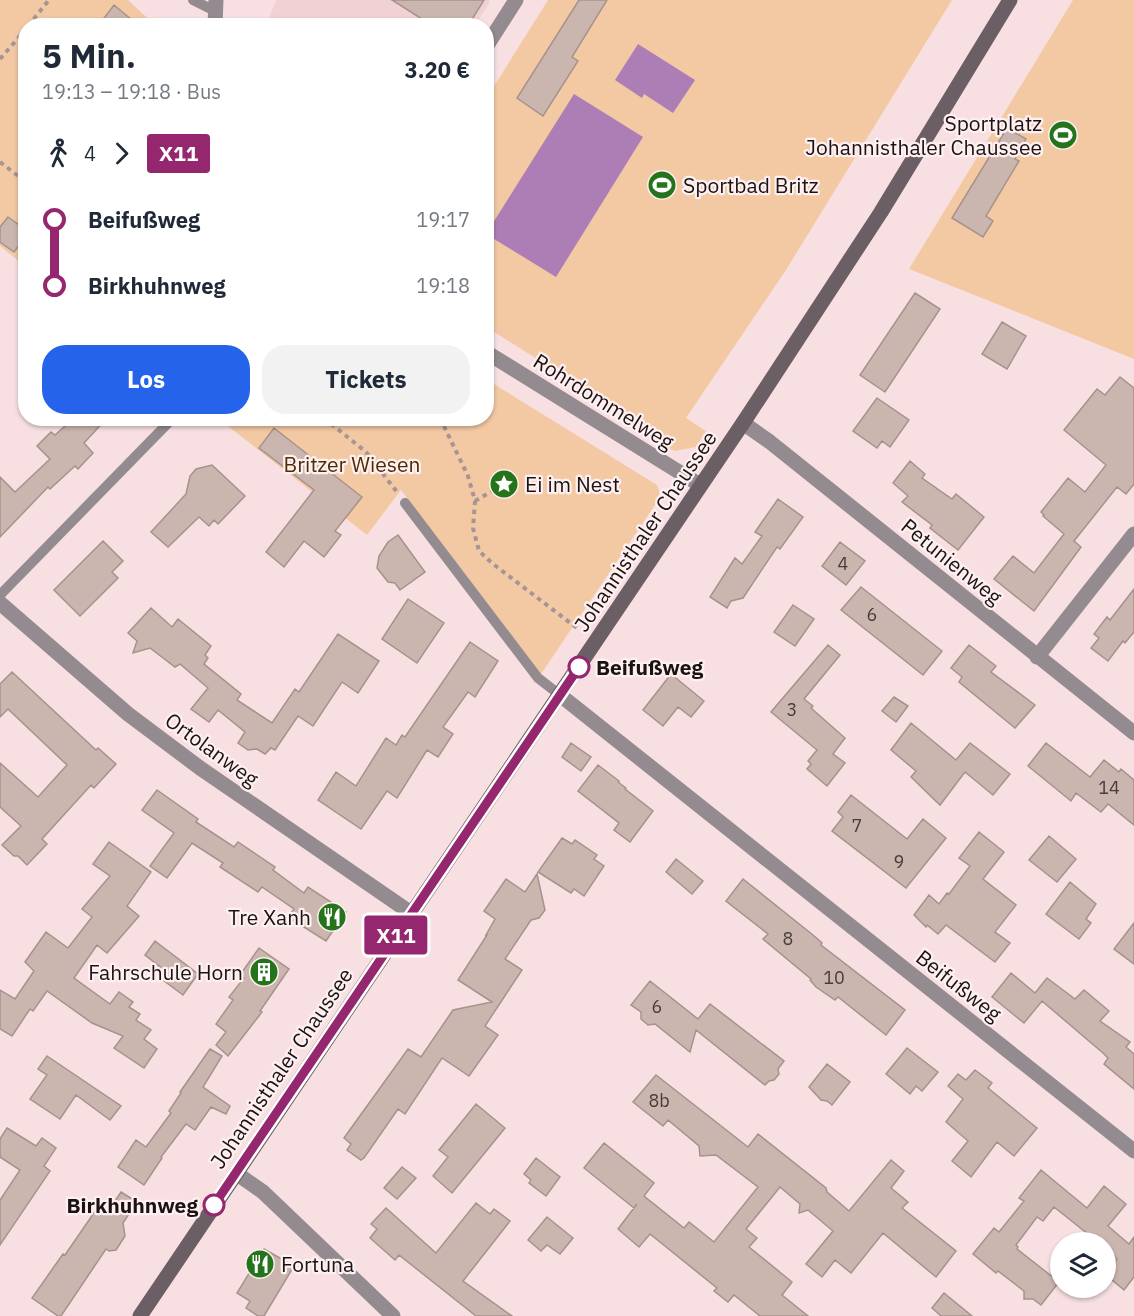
<!DOCTYPE html>
<html lang="de">
<meta charset="utf-8">
<style>
:root{--surface:#fff;--page:#f2f2f3;--text:#1f2937;--muted:#747a83;--accent:#2563eb}
body{margin:0;font-family:"IBM Plex Sans",sans-serif;background:var(--page);color:var(--text);height:100vh;display:flex;flex-direction:column;font-size:22px;white-space:nowrap}
*{box-sizing:border-box;margin:0}
p{font-size:20px;color:var(--muted)}
.icon{flex:none;width:33px;height:33px;fill:none;stroke:currentColor;stroke-width:2;stroke-linecap:round;stroke-linejoin:round}
.map{position:relative;flex:1;overflow:hidden}
.side{position:absolute;left:18px;top:18px;width:476px;height:408px;display:flex;flex-direction:column;background:var(--surface);border-radius:24px;box-shadow:0 2px 4px #0004}
.side>*{flex:none}
.badge{padding:0 12px;border-radius:4px;font-size:21px;line-height:39px}
.fabs{position:absolute;left:1050px;top:1232px;display:grid;gap:12px}
.fabs a{display:grid;place-items:center;width:66px;height:66px;border-radius:50%;background:var(--surface);box-shadow:0 2px 4px #0004;font-size:30px}
.map>.badge{position:absolute;translate:-50% -50%;box-shadow:0 0 0 3px #fff}
.legs{display:flex;align-items:center;gap:9px;height:66px;padding:0 24px;font-size:20px}
.legs p{margin-inline-start:auto}
.summary{display:flex;align-items:center;justify-content:space-between;height:102px;padding:0 24px}
h1{font-size:33px;font-weight:700;line-height:45px}
.action{display:flex;gap:12px;margin-top:auto;padding:12px 24px}
.action a{flex:1;height:69px;border-radius:24px;background:var(--accent);color:#fff;font-size:24px;font-weight:700;line-height:69px;text-align:center}
.action a+a{background:var(--page);color:var(--text)}
ul{padding:0 24px;list-style:none}
li{display:flex;align-items:center;gap:21px;height:66px;font-size:22px}
li i{display:grid;place-items:center;width:9px;height:100%;margin:0 8px;background:currentColor}
li i::after{content:'';width:15px;height:15px;margin:-8px;border:4px solid;border-radius:50%;background:var(--surface)}
li p{margin-inline-start:auto}
li:first-child i{background:linear-gradient(#0000 50%,currentColor 0)}
li:last-child i{background:linear-gradient(currentColor 50%,#0000 0)}
.map>svg:first-child{display:block}
.built{fill:#f2d1d4}
.green{fill:#f3c9a4}
.water{fill:#ac7eb5}
.building{fill:#cbb6af;stroke:#a6928b;stroke-width:1.5}
.lines{fill:none;stroke-linecap:round;stroke-linejoin:round}
.path{stroke:#a69496;stroke-width:4;stroke-dasharray:4.5 4.5;stroke-linecap:butt}
.lane{stroke:#938b8f;stroke-width:10}
.street{stroke:#938b8f;stroke-width:15}
.secondary{stroke:#6b5f65;stroke-width:15}
.line-1-casing{stroke:#fff;stroke-width:14}
.line-1{stroke:#95276e;stroke-width:9}
.stop-1-dot{fill:#fff;stroke:#95276e;stroke-width:3}
.labels{text-anchor:middle;dominant-baseline:central;stroke-width:4.5;stroke-linejoin:round;paint-order:stroke}
.number-label{font-size:18px;fill:#473c3a}
.poi-label{font-size:21px;fill:#1b1313;stroke:#fef0f1;text-anchor:end}
.street-label{font-size:21px;fill:#1b1313;stroke:#fef0f1}
.park-label{font-size:21px;fill:#4f2c00;stroke:#fef0f1}
.stop-label{font-size:21px;font-weight:bold;fill:#1b1313;stroke:#fef0f1;text-anchor:start}
</style>
<div class="map">
<svg width="1134" height="1316" viewBox="0 0 1134 1316">
<rect width="100%" height="100%" fill="#f8e0e2"/>
<path class="built" d="M276 0H489L490 2 475 25 266 26Z"/>
<path class="green" d="M0 0H128L155 25 26 26 25 266 0 246Z
M548 0H952L786 270 686 418 706 431 696 447 674 451 662 444 657 434 486 327V99Z
M1073 0H1134V359L909 269Z
M486 379 657 485 659 491V499L541 674 401 490 367 535 219 419 486 418Z"/>
<path class="water" d="M638 44 695 80 673 113 644 94 642 98 615 80Z
M574 94 643 137 556 277 486 234Z"/>
<path class="building" d="M392 0H484L468 26H418L422 19Z
M579 0H607L572 57 578 61 543 116 517 98Z
M114 5 139 26H98Z
M1007 128 1026 139 1015 159 1019 161 986 216 993 221 983 237 952 218Z
M8 217 26 230V236L14 252 0 242V227Z
M915 293 940 309 885 392 860 375Z
M1002 322 1026 336 1007 369 982 354Z
M1120 377 1134 388V484L1126 494 1117 487 1074 541 1081 547 1034 611 994 579 1013 556 1034 573 1064 534 1043 516 1044 515 1041 512 1068 478 1085 492 1106 465 1064 430 1097 389 1105 395Z
M877 398 909 420 890 447 882 441 877 448 853 431Z
M74 418H107L84 443 93 453 78 469 75 466 50 489 48 487 0 537V477L15 492 50 459 37 446 51 432 55 435Z
M274 428 362 497 335 531 341 535 324 557 304 541 284 567 266 552 314 490 259 448Z
M910 461 925 474 922 478 952 499 956 494 984 517 958 550 930 528 932 525 902 502 908 496 893 483Z
M212 465 245 496 218 524 214 520 209 526 199 517 168 547 151 532 186 494 190 476 196 469Z
M778 499 803 517 780 549 777 547 743 598 731 601 727 608 710 597 735 558 742 564 762 536 755 532Z
M398 535 425 572 400 590 395 583 388 582 377 568 379 556 388 542Z
M103 541 123 561 112 572 118 578 80 616 54 590Z
M840 542 865 561 846 585 822 566Z
M861 587 942 651 923 675 841 610Z
M1134 589V632L1125 643 1123 641 1108 661 1091 648 1099 638 1094 634 1107 617 1110 620Z
M408 599 444 623 417 663 382 639Z
M793 605 814 619 795 646 774 632Z
M151 608 172 627 178 619 211 646 205 655 208 658 204 664 241 694 237 700 272 723 295 689 299 692 338 634 379 661 358 693 342 682 313 726 298 716 275 750 271 748 265 754 257 749 248 750 238 743 245 732 218 710 209 722 191 709 208 688 180 664 175 667 150 648 133 653 137 641 128 633Z
M470 642 498 661 475 697 468 692 443 727 453 734 438 757 427 750 397 798 387 791 361 829 318 800 336 772 356 786 386 738 396 745 402 735 405 737Z
M828 645 840 655 804 699 813 706 811 708 845 738 833 754 845 763 827 786 807 769 811 764 808 761 817 750 771 712Z
M969 645 996 666 991 672 1035 705 1015 728 959 682 962 677 951 668Z
M12 672 96 750 98 748 116 764 94 788 91 785 42 839 47 844 27 865 18 856H14L2 845 21 826 0 807V763L38 797 67 765 8 709 0 717V684Z
M671 674 704 701 691 717 678 707 663 726 643 710Z
M894 697 908 706 896 722 882 711Z
M911 723 956 760 970 743 1010 774 993 795 965 772 940 805 911 777 916 771 891 750Z
M571 743 591 757 581 771 562 757Z
M1046 743 1090 777 1104 760 1119 772 1121 769 1134 780V825L1108 804 1101 812 1076 793 1071 801 1028 766Z
M598 765 619 781 618 782 626 788 625 789 653 811 630 842 614 830 619 823 578 791Z
M157 790 198 819 196 822 234 847 238 842 275 867 273 870 304 893 308 887 346 912 326 941 288 917 294 909 262 887 258 892 220 867 223 863 192 843 167 878 150 866 174 833 142 810Z
M851 795 907 839 923 819 946 838 906 888 832 831 843 817 838 812Z
M979 832 1004 852 983 879 1016 905 995 932 1010 943 995 962 946 925 938 934 927 925 926 927 914 915 929 895 939 904 947 893 949 894 970 866 959 858Z
M1049 836 1076 859 1057 882 1029 860Z
M562 838 572 844 575 840 597 855 594 859 604 866 584 896 574 889 571 893 538 872Z
M109 842 151 872 127 906 139 916 107 953 97 945 74 978 110 1004 119 992 133 1002 129 1007 140 1014 136 1020 151 1030 144 1039 157 1049 144 1068 114 1048 123 1036 92 1023 47 991 33 1011 30 1009 12 1036 0 1029V990L15 999 34 971 25 962 46 932 68 948 92 917 82 909 110 876 93 864Z
M676 859 703 881 692 894 666 872Z
M537 874 545 910 539 918 531 920 505 959 522 970 485 1026 498 1035 469 1076 442 1058 405 1114 398 1109 364 1158 361 1160 347 1150 351 1144 344 1138 408 1049 421 1057 453 1010 492 1002 458 980 487 935H486L495 919 484 911 506 879 525 892Z
M743 879 813 935 822 943 821 945 905 1010 886 1035 838 997 835 1000 816 987 810 980 811 979 763 939 768 934 726 901Z
M1070 882 1096 904 1086 919 1091 923 1079 939 1046 914Z
M1134 923V964L1114 949Z
M155 941 198 974 183 995 159 977 164 970 145 955Z
M259 948 289 969 260 1011 262 1012 228 1056 216 1045 226 1032 216 1024 233 1000 229 997 244 978 240 975Z
M1011 973 1035 993 1047 978 1075 999 1084 990 1109 1011 1100 1021 1130 1042 1126 1047 1134 1054V1089L1104 1064 1108 1058 1103 1053 1042 1001 1024 1023 992 997Z
M650 981 698 1019 710 1004 784 1061 778 1069 779 1074 774 1080 769 1081 765 1085 696 1030 690 1052 655 1024 648 1025 641 1019V1012L631 1005Z
M907 1048 938 1072 922 1091 916 1086 910 1094 886 1074Z
M210 1049 222 1056 203 1087 230 1106 226 1114 211 1107 195 1130 186 1124 161 1157 162 1158 144 1185 118 1167 136 1140 146 1147 171 1113 169 1111 181 1093 180 1092Z
M47 1056 121 1106 110 1120 76 1095 60 1119 30 1099 47 1075 38 1069Z
M827 1064 850 1082 832 1105 827 1101 821 1100 809 1087Z
M975 1070 992 1083 988 1088 1037 1128 1014 1156 997 1142 971 1177 952 1161 968 1141 946 1122 963 1099 948 1086 958 1074 966 1080Z
M656 1075 748 1147 758 1134 826 1188 827 1192 849 1211 891 1160 904 1171 891 1188 908 1202 902 1208 956 1251 936 1277 883 1233 851 1273 835 1260 822 1277 806 1264 833 1231 808 1210 799 1213 800 1204 780 1187 746 1229 757 1238 749 1247 792 1282 782 1295 808 1316H760L734 1295 728 1302 714 1291 717 1288 650 1234 639 1247 618 1229 637 1204 634 1208 584 1168 604 1143 654 1183 644 1196 684 1228 689 1222 714 1242 758 1187 716 1155 700 1156 699 1146 668 1120 663 1126 633 1102Z
M476 1104 505 1128 452 1193 433 1176 448 1157 439 1150Z
M7 1128 36 1146 42 1138 56 1148 44 1166 50 1171 0 1245V1200L20 1170 0 1157V1139Z
M536 1158 560 1177 546 1196 529 1183 531 1180 524 1174Z
M402 1167 416 1178 397 1199 384 1188Z
M1041 1170 1087 1208 1104 1186 1126 1204 1108 1226 1129 1244 1134 1237V1277L1124 1290 1106 1275 1117 1259 1106 1248V1242H1098L1054 1207 1043 1221 1037 1217 1016 1245 1018 1247 1017 1249 1059 1282 1041 1305 1033 1299H1024V1291L998 1271 996 1273 973 1254 994 1228 999 1232 1024 1201 1019 1198Z
M121 1192 137 1202 123 1223 125 1236 116 1250 109 1251 106 1249 61 1316H58L32 1298 63 1254 65 1255 100 1204 109 1210Z
M476 1203 490 1214 494 1209 510 1221 463 1281 512 1316H476L399 1255 395 1260 370 1238 377 1229 371 1224 386 1208 436 1253Z
M547 1217 573 1238 560 1254 547 1245 541 1251 528 1240Z
M264 1249 294 1266 264 1316H258L246 1308 250 1301 237 1293Z
M944 1293 972 1316H941L932 1308Z"/>
<g class="lines">
<path class="path" d="M28 26 49 0
M0 59 26 29
M0 162 26 182
M324 418 366 452 397 492
M440 418 468 476 475 501 473 528 479 551 493 564 577 628
M475 501 504 484"/>
<path class="lane" d="M193 0 215 11
M405 503 538 678 560 695
M0 595 173 418"/>
<path class="street" d="M215 26 216 0
M486 47 516 0
M486 352 700 485
M743 423 770 442 1134 733
M0 603 128 714 200 768 411 913
M1037 657 1134 534
M560 695 1134 1151
M236 1173 263 1192 393 1316"/>
<path class="secondary" d="M140 1316 743 423 881 212 1010 0"/>
</g>
<g class="lines">
<g class="line-1-casing">
<path id="line-1" d="M214 1205 579 667"/>
</g>
<use href="#line-1" class="line-1"/>
</g>
<defs>
<g id="stadium-disc" transform="scale(1.5)"><circle r="9.5" fill="#25741c" stroke="#fef0f1"/><path d="M0-5a6.5 5 0 1 0 0 10a6.5 5 0 1 0 0-10ZM-3.5-1.8h7v3.6h-7Z" fill="#fff"/></g>
<g id="sight-disc" transform="scale(1.5)"><circle r="9.5" fill="#25741c" stroke="#fef0f1"/><path d="M0-6L1.8-2.2L6-1.7L2.9 1.2L3.7 5.4L0 3.3L-3.7 5.4L-2.9 1.2L-6-1.7L-1.8-2.2Z" fill="#fff"/></g>
<g id="restaurant-disc" transform="scale(1.5)"><circle r="9.5" fill="#25741c" stroke="#fef0f1"/><path d="M-5-6h1v4h1v-4h1v4h1v-4h1v5L-1.5 .5V6h-2V.5L-5-1ZM5-6V6H3V1.5H1.5Q1.5-4 5-6Z" fill="#fff"/></g>
<g id="building-disc" transform="scale(1.5)"><circle r="9.5" fill="#25741c" stroke="#fef0f1"/><path d="M-4-6H4V6H1V3H-1V6H-4ZM-2.5-4.3h1.7v1.8h-1.7ZM.8-4.3h1.7v1.8H.8ZM-2.5-1h1.7V.8h-1.7ZM.8-1h1.7V.8H.8Z" fill="#fff"/></g>
</defs>
<g fill-rule="evenodd">
<use href="#stadium-disc" x="1063" y="135"/>
<use href="#stadium-disc" x="662" y="185"/>
<use href="#sight-disc" x="504" y="484"/>
<use href="#restaurant-disc" x="332" y="917"/>
<use href="#building-disc" x="264" y="972"/>
<use href="#restaurant-disc" x="260" y="1264"/>
</g>
<g class="stop-1-dot">
<circle cx="579" cy="667" r="10"/>
<circle cx="214" cy="1205" r="10"/>
</g>
<g class="labels">
<g class="number-label">
<text x="843" y="563">4</text>
<text x="872" y="614">6</text>
<text x="792" y="709">3</text>
<text x="1109" y="787">14</text>
<text x="857" y="825">7</text>
<text x="899" y="861">9</text>
<text x="788" y="938">8</text>
<text x="834" y="977">10</text>
<text x="657" y="1006">6</text>
<text x="659" y="1100">8b</text>
</g>
<g class="poi-label">
<text x="1042" y="123">Sportplatz<tspan x="1042" dy="24">Johannisthaler Chaussee</tspan></text>
<text x="683" y="185" text-anchor="start">Sportbad Britz</text>
<text x="525" y="484" text-anchor="start">Ei im Nest</text>
<text x="311" y="917">Tre Xanh</text>
<text x="243" y="972">Fahrschule Horn</text>
<text x="281" y="1264" text-anchor="start">Fortuna</text>
</g>
<g class="street-label">
<text transform="translate(604 401) rotate(32)">Rohrdommelweg</text>
<text transform="translate(645 531) rotate(-56)">Johannisthaler Chaussee</text>
<text transform="translate(952 561) rotate(39)">Petunienweg</text>
<text transform="translate(212 749) rotate(36)">Ortolanweg</text>
<text transform="translate(959 985) rotate(38)">Beifußweg</text>
<text transform="translate(281 1068) rotate(-56)">Johannisthaler Chaussee</text>
</g>
<g class="park-label">
<text x="352" y="464">Britzer Wiesen</text>
</g>
<g class="stop-label">
<text x="596" y="667">Beifußweg</text>
<text x="198" y="1205" text-anchor="end">Birkhuhnweg</text>
</g>
</g>
</svg>
<div class="fabs">
<a><svg class="icon" aria-label="layers" viewBox="0 0 24 24"><path d="M12 4l9 5-9 5-9-5zM3 14l9 5 9-5"/></svg></a>
</div>
<b class="badge" style="left:396px;top:935px;background:#95276e;color:#fff">X11</b>
<section class="side">
<div class="summary"><div><h1>5 Min.</h1><p>19:13 – 19:18 · Bus</p></div><b>3.20 €</b></div>
<div class="legs"><svg class="icon" aria-label="walk" viewBox="0 0 24 24"><circle cx="13" cy="4" r="2"/><path d="M13 8l-2 6 4 7M11 14l-3 7M7 12l3-4h3l4 4"/></svg>4<svg class="icon" aria-label="forward" viewBox="0 0 24 24"><path d="M9 5l7 7-7 7"/></svg><b class="badge" style="background:#95276e;color:#fff">X11</b></div>
<ul>
<li><i style="color:#95276e"></i><b>Beifußweg</b><p>19:17</p></li>
<li><i style="color:#95276e"></i><b>Birkhuhnweg</b><p>19:18</p></li>
</ul>
<div class="action"><a>Los</a><a>Tickets</a></div>
</section>
</div>
